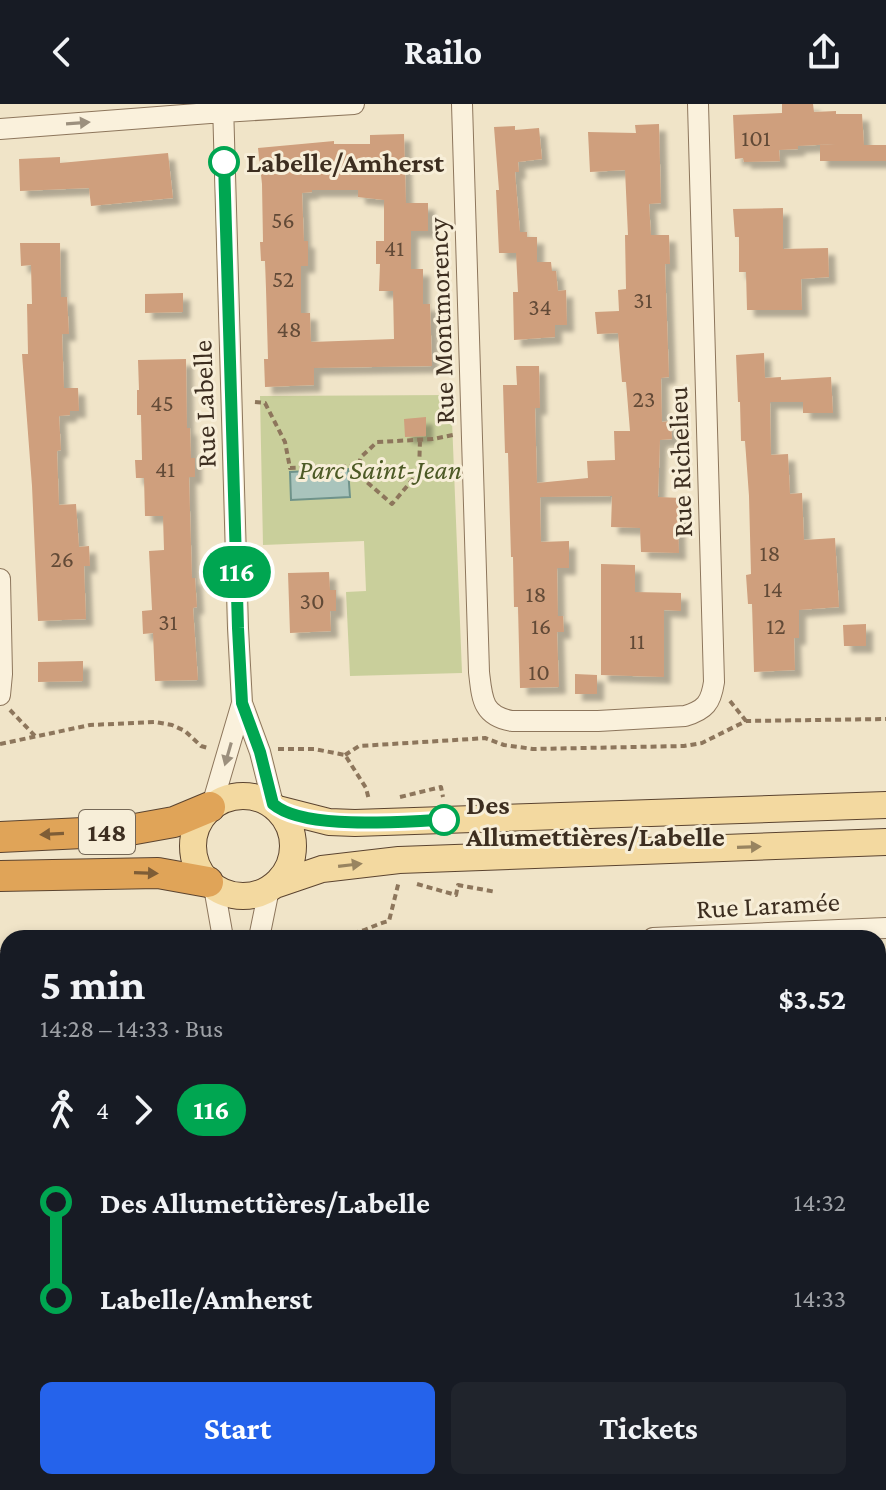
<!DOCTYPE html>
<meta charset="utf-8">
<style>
:root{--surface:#171b24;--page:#20242c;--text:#f1f3f6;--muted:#9ea1a6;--accent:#2563eb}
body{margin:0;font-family:"Crimson Pro",serif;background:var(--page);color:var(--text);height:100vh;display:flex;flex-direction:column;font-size:30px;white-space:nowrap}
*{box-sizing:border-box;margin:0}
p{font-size:26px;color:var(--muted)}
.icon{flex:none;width:44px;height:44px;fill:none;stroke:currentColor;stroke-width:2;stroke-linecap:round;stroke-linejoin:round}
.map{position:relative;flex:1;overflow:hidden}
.drawer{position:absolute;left:0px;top:826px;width:886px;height:560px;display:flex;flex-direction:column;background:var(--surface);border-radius:24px 24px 0 0;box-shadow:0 4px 12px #0003}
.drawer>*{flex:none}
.badge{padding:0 16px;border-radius:26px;font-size:28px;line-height:52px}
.map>.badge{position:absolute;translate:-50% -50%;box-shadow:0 0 0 4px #fff}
.legs{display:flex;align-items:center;gap:12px;height:88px;padding:0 40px;font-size:26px}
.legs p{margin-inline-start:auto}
.headline{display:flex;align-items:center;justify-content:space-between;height:136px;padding:0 40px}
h1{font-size:44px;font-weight:700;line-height:60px}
.primary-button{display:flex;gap:16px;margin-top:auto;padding:16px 40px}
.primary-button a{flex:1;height:92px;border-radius:12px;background:var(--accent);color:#fff;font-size:32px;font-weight:700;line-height:92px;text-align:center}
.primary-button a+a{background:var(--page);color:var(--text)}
ul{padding:0 40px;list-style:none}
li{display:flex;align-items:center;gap:28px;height:96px;font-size:30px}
li i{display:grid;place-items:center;width:12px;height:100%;margin:0 10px;background:currentColor}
li i::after{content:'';width:20px;height:20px;margin:-10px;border:6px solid;border-radius:50%;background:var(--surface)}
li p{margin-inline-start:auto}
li:first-child i{background:linear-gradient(#0000 50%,currentColor 0)}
li:last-child i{background:linear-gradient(currentColor 50%,#0000 0)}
header{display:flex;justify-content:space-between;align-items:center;height:104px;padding:0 40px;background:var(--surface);font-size:36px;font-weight:700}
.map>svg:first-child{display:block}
.green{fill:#c9cf9b}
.water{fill:#a9c4bc;stroke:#6f938a;stroke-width:2}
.building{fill:#cf9f7d;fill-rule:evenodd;filter:url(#shadow)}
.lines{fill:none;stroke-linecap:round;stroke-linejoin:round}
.minor-casing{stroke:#8d765c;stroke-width:22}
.major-casing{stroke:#5b4430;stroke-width:28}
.highway-casing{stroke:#5b4430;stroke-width:32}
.path{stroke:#8d765c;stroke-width:4;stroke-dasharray:6 4;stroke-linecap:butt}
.minor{stroke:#faf1dc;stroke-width:20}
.major{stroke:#f3d9a0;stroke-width:26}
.highway{stroke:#e0a458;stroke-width:30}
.oneway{fill:#9c907e}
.oneway2{fill:#7e5d36}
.oneway3{fill:#988460}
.line-1-casing{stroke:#fff;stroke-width:18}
.line-1{stroke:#00a651;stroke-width:12}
.stop-1-dot{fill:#fff;stroke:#00a651;stroke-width:4}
.labels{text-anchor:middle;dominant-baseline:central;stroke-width:6;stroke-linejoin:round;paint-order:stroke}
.number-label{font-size:24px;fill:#624a37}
.shield{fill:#f7eed8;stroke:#756857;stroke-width:2}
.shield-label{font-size:26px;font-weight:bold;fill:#3d2e20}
.stop-label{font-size:28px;font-weight:bold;fill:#3d2e20;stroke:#f7eed8;text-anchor:start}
.street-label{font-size:28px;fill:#3d2e20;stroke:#f7eed8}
.park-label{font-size:28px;font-style:italic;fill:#4d5a26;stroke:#f7eed8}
</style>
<header><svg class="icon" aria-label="back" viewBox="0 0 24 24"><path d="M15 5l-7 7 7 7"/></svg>Railo<svg class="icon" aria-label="share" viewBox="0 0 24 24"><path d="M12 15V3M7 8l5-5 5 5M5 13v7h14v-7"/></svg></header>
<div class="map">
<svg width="886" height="1386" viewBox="0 0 886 1386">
<defs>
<filter id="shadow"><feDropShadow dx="7" dy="7" stdDeviation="2" flood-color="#0004"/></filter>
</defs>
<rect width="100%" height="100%" fill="#f0e4c8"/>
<path class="green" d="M451 291 462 569 350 572 346 488 366 487 364 437 263 441 260 292Z"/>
<path class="water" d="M348 365 350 393 291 396 290 368Z"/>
<path class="building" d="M782 0H813L814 8 836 7V10H862L864 41H886V57H820V41L835 40 798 42V45L779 46 780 57 744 58 743 54 735 55 733 11 782 9Z
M659 20 661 99 649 100 651 131H669L670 160H665L669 273 661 274 662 318 671 317 672 335 660 336 658 393 681 394V414H678L679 449 641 448 640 424 611 423 612 392 540 393 541 438 569 437V464H557L558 512H563L564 528H557L559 583 520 584 518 503H514L513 453H511L508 349H505L503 281H517L516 262H539L540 304H535L537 379 588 374 587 357 615 356 614 327H630L626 278H622L618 229 597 230 595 208 619 207 618 186 626 185 625 131H628L625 66 590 68 588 28 636 29 635 21Z
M515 22V26L539 24 542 55 518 58 519 68H515L520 128H527V133H537V158H551L552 167H556L558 187 566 186 567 221H555V233L514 236 513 188H518L516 149H499L496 86H499L494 23Z
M404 30 406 99H428V127H411V165H423V200H430L432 262 314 264V281L265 283 264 255H268L266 185 265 157H261L260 138H263L262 80 258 44 334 37V40H370V31ZM312 86H358V93L384 96V137H376V160H380L379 187H393L394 235 311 238 310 209H301V162H308V137H304L302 89 312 88Z
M168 49 173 94 91 102 89 84 20 87 19 55 60 53V59Z
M783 104V145L828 144 829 173 801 175 802 206H747L746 168H739V133H735L733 105Z
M20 139H60L61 193H67L69 230H62L64 284H78L79 307H70V311L59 312 61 346 57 347 59 401 76 400 79 443 89 442 90 462H84L86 515 38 517 32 382 22 250H28L27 200H32L31 161 21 162Z
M183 189V208L145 209V190Z
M764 249 765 274 781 273V276L831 273 833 309H803V298H770L771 351 788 350 790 390 802 389 804 436 835 434 839 503 799 506V534H794L795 566 754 568 752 500H748L746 471 751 470 749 392 745 337H741L740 298H738L736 251Z
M186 255 187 324H190L191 354H195V373H189L192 474H195L197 503 193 504 198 576 155 577 153 529 143 530 142 507 152 506 149 447 164 446 163 412H145L144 374H136L135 356H142L141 311H137V286H139L138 256Z
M426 313V332L405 333 404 315Z
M601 460 635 461V488L681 489V507L664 506V573L601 571Z
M329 468 330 486H336V507H330L331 527 290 529 288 469Z
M866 520V542H844L843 521Z
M83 557V577L38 578V558Z
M575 570 597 571V590H575Z"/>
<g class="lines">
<g class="minor-casing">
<path id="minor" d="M223 0 238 524 242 599 260 648 273 700
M462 0 479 568C482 594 482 612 512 617H598L685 612C705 606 711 599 714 578L698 0
M0 25 223 8 354 0
M0 475 2 570 0 591
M212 701 242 599
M214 783 223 834
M259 834 269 785
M653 834 886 824
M0 857 8 856
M878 1091H886
M878 1347H886"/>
</g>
<g class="major-casing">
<path id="major" d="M193 742a50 50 0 1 1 100 0a50 50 0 1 1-100 0Z
M278 705 329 718 355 719 886 701
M275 781 322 765 399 756 886 738"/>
</g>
<g class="highway-casing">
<path id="highway" d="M0 733 124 727 174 718 210 703
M0 772 158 769 208 778"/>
</g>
<path class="path" d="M255 298 265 299 285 338 290 364 358 362 361 353 377 338 433 335 453 331
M358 362 360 372 392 400 419 368 420 336
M730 597 746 617
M10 606 36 633
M0 640 90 621 155 618 172 621 185 627 201 642 208 644
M278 645H314L345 651 366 684 369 696
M345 651 359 642 471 635 485 634 504 641 533 645 684 642 702 639 746 617 886 615
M400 693 441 683 443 693
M417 780 456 791 458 781 496 788
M323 834C335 831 345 830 357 828 367 826 376 820 389 817L399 777
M0 1317 8 1327
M49 1378 55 1386"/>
<use href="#minor" class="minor"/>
<use href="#major" class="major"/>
<use href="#highway" class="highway"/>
</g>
<defs><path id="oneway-solid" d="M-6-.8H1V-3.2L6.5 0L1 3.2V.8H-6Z" transform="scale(2)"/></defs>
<g class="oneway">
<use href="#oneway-solid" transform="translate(78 19) rotate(-4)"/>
<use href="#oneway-solid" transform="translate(228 650) rotate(106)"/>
</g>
<g class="oneway2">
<use href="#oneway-solid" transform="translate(52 730) rotate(177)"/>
<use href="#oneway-solid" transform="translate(146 769) rotate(2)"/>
</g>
<g class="oneway3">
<use href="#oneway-solid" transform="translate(749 743) rotate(-2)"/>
<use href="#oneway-solid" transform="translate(350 761) rotate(-7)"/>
</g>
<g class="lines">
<g class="line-1-casing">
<path id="line-1" d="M224 58 238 524 242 599 260 648 273 700C305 727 402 717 444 716"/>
</g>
<use href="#line-1" class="line-1"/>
</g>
<g class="stop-1-dot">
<circle cx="224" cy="58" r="14"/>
<circle cx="444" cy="716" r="14"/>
</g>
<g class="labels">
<g class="number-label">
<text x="756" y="33">101</text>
<text x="283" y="115">56</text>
<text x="394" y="143">41</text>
<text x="283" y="174">52</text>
<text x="643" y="195">31</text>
<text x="540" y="202">34</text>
<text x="289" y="224">48</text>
<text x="644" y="294">23</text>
<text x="162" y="298">45</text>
<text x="165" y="364">41</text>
<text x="770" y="448">18</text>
<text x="62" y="454">26</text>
<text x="773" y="484">14</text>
<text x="536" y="489">18</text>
<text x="312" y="496">30</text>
<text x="168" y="517">31</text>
<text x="541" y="521">16</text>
<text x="776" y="521">12</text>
<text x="637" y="536">11</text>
<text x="539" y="567">10</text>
</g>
<rect class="shield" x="79" y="706" width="56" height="44" rx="6"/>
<g class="shield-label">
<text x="107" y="728">148</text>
</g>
<g class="stop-label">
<text x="246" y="58">Labelle/Amherst</text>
<text x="466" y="700">Des<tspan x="466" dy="32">Allumettières/Labelle</tspan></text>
</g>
<g class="street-label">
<text transform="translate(441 217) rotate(-92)">Rue Montmorency</text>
<text transform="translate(204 300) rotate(-92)">Rue Labelle</text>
<text transform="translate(680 358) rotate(-92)">Rue Richelieu</text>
<text transform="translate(768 801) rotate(-3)">Rue Laramée</text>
</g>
<g class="park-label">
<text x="380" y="365">Parc Saint-Jean</text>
</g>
</g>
</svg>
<b class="badge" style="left:237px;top:468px;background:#00a651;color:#fff">116</b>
<section class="drawer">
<div class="headline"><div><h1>5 min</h1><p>14:28 – 14:33 · Bus</p></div><b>$3.52</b></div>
<div class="legs"><svg class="icon" aria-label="walk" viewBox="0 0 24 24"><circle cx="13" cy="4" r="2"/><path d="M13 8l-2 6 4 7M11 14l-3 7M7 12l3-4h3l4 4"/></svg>4<svg class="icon" aria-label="forward" viewBox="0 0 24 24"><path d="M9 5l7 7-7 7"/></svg><b class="badge" style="background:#00a651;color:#fff">116</b></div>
<ul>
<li><i style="color:#00a651"></i><b>Des Allumettières/Labelle</b><p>14:32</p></li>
<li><i style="color:#00a651"></i><b>Labelle/Amherst</b><p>14:33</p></li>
</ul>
<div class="primary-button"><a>Start</a><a>Tickets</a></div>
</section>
</div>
